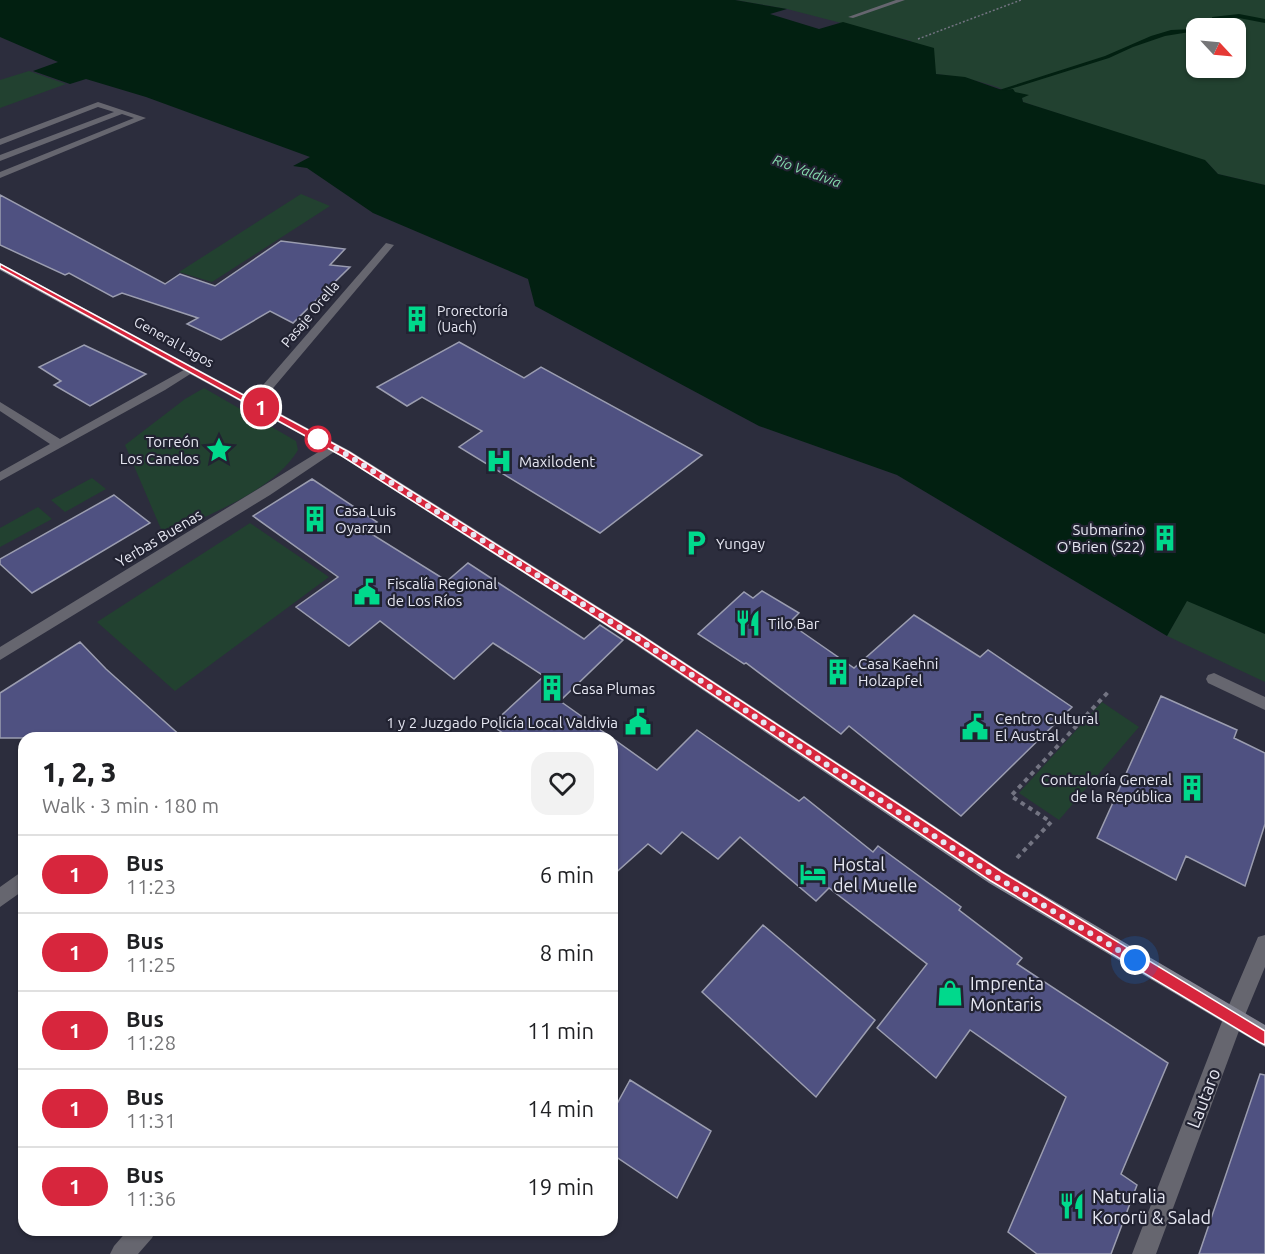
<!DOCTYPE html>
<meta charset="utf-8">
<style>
:root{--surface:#fff;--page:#f2f2f2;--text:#202124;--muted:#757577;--line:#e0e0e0}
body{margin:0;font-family:Ubuntu,sans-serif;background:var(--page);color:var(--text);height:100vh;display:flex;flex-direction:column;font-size:22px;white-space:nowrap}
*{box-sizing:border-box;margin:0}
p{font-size:20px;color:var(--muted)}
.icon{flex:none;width:33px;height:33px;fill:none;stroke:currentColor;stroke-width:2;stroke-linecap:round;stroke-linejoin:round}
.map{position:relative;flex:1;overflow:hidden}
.sheet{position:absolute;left:18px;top:732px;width:600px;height:504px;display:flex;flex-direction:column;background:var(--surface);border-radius:18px;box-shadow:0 2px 4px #0004}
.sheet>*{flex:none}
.badge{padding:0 12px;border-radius:20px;font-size:21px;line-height:39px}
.needle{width:39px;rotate:116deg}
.tools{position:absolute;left:1186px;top:18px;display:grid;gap:12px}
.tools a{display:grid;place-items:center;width:60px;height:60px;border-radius:12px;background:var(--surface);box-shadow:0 2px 4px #0004;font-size:30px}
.you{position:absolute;width:30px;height:30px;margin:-15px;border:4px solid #fff;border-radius:50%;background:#1a73e8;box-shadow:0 0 0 9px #1a73e833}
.map>.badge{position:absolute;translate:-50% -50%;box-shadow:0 0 0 3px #fff}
.round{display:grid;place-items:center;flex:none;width:63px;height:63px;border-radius:18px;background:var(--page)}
.overview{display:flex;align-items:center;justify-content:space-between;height:102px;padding:0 24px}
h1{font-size:28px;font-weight:800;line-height:45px}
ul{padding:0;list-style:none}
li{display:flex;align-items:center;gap:18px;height:78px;padding:0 24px;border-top:2px solid var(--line)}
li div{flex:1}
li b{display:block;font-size:22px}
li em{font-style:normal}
li .badge{min-width:66px;font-weight:700;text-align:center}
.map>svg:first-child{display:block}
.green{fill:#224130;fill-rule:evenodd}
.water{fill:#022011}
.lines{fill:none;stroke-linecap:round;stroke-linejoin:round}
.stream{fill:#022011;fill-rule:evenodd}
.building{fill:#4f5181;stroke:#9b9db0;stroke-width:1.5}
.path-far1{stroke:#737482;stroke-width:1.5;stroke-dasharray:2 2;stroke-linecap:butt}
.path{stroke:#737482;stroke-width:4;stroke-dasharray:4.5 4.5;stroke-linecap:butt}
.lane{fill:#66666f;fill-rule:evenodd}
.street{fill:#66666f;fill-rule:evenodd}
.secondary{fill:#848592;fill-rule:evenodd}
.line{fill:#d7263d;stroke:#fff;stroke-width:1.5}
.walk{stroke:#e6e7f2;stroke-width:6;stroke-dasharray:0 10.8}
.stop-dot{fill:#fff;stroke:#d7263d;stroke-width:3}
.labels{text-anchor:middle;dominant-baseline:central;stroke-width:4.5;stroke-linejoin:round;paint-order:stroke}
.far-water-label{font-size:14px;font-style:italic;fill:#85dcad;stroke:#222332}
.far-poi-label{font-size:14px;fill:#e6e7f2;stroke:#222332;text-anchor:start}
.far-street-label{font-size:14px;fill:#e6e7f2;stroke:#222332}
.poi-label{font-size:15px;fill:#e6e7f2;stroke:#222332;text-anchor:start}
.street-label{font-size:15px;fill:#e6e7f2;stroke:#222332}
.near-poi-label{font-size:18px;fill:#e6e7f2;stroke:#222332;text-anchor:start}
.near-street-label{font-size:18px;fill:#e6e7f2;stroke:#222332}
</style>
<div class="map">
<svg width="1265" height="1254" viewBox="0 0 1265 1254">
<rect width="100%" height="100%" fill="#2c2d3d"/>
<path class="green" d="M736 0H1265V185L1218 174 1207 162 1023 102 1022 98C996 84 965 77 936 74L911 41 787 9ZM1197 28H1236V68H1197Z
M29 71 66 84 0 108V80Z
M301 194 330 206 212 282 179 272Z
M204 388 296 441 298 450C273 492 208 514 164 536L125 445 185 399Z
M92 478 106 489 65 512 51 500Z
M38 507 52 519 0 547V528Z
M250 523 329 577 175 691 97 622Z
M1187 600 1265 634V682L1167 636Z
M1102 702 1139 727 1059 820 1019 793Z"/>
<path class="water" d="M0 0H735L787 9 770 14 819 29 843 22 934 48 936 74 965 77 1002 90 1013 89 1015 92 1029 95 1022 98 1023 102 1205 160 1218 174 1265 185V634L1187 601 1167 636 897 475 759 426 535 306 528 279 373 213 307 168 293 166 310 157 146 97 86 79 70 84 33 71 58 62 0 37Z"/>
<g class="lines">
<path class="stream" d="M1239 14 1265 19V23L1239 18 1217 19 1218 23 1197 28 1196 31 1165 36 1133 47 1109 58 1004 91 999 90 1105 56 1151 36 1171 30 1192 29 1213 21 1212 17Z"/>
</g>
<path class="building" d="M0 195 165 284 180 274 215 286 281 241 345 249 330 265 350 267 293 323 270 311 221 340 187 324 198 318 122 293 113 297 69 273 65 275 0 245Z
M459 342 524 378 541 367 702 455 600 533 459 447 482 431 422 397 407 406 377 387Z
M84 345 146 374 90 406 54 385 61 381 39 367Z
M312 479 377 522 365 530 447 581 468 563 584 639 600 625 623 640 560 701 612 738H510L491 725 544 676 493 643 454 679 380 621 349 646 296 607 338 577 253 516Z
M114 495 150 523 32 593 0 564V559Z
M762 591 799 613 789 623 854 668 914 615 980 657 988 650 1072 707 961 816 849 726 841 734 746 663 744 664 698 634 744 592 753 598Z
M80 642 106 669 183 738H0V693Z
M1161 696 1237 730 1234 738 1265 753V824L1245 886 1186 856 1176 880 1097 838Z
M697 730 799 801 804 797 873 852 878 846 961 907 959 910 1022 958 1017 964 1168 1063 1121 1174 1137 1185 1111 1254H1037L1008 1232 1066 1097 970 1030 936 1078 877 1028 927 964 829 888 816 901 740 837 718 859 682 832 661 854 648 844 612 876V738L657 770Z
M763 925 875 1020 816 1097 702 992Z
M1260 1074 1265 1075V1254H1199Z
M630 1080 711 1131 677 1198 612 1154V1113Z"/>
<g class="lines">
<path class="path-far1" d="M918 39 1021 0"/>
<path class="path" d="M1017 858 1051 822 1011 796 1110 690"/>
<path class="lane" d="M896 0H905L853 18 848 17Z
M98 102 146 118 0 178V172L134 118 122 114 0 161V155L114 112 98 107 0 145V139Z
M191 366 195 367V371L165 390 0 481V472L50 444 0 411V402L60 439Z
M1214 673 1265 697V710L1208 683 1206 679 1208 675Z
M128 1230H156L152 1238 138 1254H110L114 1246Z"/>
<path class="street" d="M386 243 394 245 258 406H250V400Z
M333 443 339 447 337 450 270 495 0 660V647Z
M24 870V890L0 907V887Z
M1265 935V967L1243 1020 1156 1254H1132L1223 1019 1258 937Z"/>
<path class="secondary" d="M0 263 350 451 643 635 1003 871 1265 1025V1047L989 883 633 643 342 457 0 270Z"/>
</g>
<path class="line" d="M0 264 349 452 642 636 1002 872 1265 1031V1045L1259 1042 991 881 634 642 342 456 0 268Z"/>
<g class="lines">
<path class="walk" d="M318 439 313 436 346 454 638 639 996 877 1135 960"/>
</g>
<defs>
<g id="building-bare" transform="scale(2.07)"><path d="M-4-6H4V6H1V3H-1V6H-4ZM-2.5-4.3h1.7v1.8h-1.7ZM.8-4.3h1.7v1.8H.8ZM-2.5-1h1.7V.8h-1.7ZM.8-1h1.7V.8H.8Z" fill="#00d98c" stroke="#222332" stroke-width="2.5" paint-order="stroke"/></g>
<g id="sight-bare" transform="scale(2.07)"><path d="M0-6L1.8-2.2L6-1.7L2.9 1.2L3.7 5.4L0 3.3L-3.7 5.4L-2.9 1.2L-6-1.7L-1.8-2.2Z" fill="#00d98c" stroke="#222332" stroke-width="2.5" paint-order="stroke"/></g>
<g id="hospital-bare" transform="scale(2.07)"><path d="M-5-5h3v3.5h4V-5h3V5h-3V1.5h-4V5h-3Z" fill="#00d98c" stroke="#222332" stroke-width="2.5" paint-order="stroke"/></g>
<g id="parking-bare" transform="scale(2.07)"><path d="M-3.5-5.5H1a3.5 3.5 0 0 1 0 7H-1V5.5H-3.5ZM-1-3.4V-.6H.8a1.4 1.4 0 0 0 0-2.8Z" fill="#00d98c" stroke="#222332" stroke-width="2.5" paint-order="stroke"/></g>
<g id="civic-bare" transform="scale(2.07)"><path d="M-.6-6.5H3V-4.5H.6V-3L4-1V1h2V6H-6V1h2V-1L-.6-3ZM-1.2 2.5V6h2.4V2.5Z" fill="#00d98c" stroke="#222332" stroke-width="2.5" paint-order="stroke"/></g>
<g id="restaurant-bare" transform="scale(2.07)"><path d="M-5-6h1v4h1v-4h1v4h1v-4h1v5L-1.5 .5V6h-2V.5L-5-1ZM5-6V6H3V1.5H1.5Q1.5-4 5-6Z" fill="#00d98c" stroke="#222332" stroke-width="2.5" paint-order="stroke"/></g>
<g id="hotel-bare" transform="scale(2.07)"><path d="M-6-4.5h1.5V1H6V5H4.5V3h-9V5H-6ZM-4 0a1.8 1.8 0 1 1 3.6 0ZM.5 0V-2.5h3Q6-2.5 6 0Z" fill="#00d98c" stroke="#222332" stroke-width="2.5" paint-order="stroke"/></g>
<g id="shop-bare" transform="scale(2.07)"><path d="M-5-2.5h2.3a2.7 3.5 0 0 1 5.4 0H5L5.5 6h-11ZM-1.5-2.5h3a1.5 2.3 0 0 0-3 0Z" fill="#00d98c" stroke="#222332" stroke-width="2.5" paint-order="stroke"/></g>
</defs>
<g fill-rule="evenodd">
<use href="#building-bare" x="417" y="319"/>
<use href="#sight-bare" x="219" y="450"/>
<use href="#hospital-bare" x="499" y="461"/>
<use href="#building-bare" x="315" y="519"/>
<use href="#building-bare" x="1165" y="538"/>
<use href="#parking-bare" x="696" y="543"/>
<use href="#civic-bare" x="367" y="592"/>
<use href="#restaurant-bare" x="748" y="623"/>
<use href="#building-bare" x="838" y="672"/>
<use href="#building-bare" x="552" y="688"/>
<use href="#civic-bare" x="638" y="722"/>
<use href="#civic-bare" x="975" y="727"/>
<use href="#building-bare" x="1192" y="788"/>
<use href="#hotel-bare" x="813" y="874"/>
<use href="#shop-bare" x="950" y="993"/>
<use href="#restaurant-bare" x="1072" y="1206"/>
</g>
<circle class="stop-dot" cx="318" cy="439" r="12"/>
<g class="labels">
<g class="far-water-label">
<text transform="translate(807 171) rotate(20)">Río Valdivia</text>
</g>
<g class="far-poi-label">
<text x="437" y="311">Prorectoría<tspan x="437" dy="16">(Uach)</tspan></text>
</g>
<g class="far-street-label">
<text transform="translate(310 314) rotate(-50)">Pasaje Orella</text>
<text transform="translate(174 342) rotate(29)">General Lagos</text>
</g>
<g class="poi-label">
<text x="199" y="441" text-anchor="end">Torreón<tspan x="199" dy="17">Los Canelos</tspan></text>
<text x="519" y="461">Maxilodent</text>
<text x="335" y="510">Casa Luis<tspan x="335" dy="17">Oyarzun</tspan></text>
<text x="1145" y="529" text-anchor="end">Submarino<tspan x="1145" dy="17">O'Brien (S22)</tspan></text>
<text x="716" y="543">Yungay</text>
<text x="387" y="583">Fiscalía Regional<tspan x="387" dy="17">de Los Ríos</tspan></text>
<text x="768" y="623">Tilo Bar</text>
<text x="858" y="663">Casa Kaehni<tspan x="858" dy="17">Holzapfel</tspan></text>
<text x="572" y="688">Casa Plumas</text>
<text x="995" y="718">Centro Cultural<tspan x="995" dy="17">El Austral</tspan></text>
<text x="618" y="722" text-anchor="end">1 y 2 Juzgado Policía Local Valdivia</text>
<text x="1172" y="779" text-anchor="end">Contraloría General<tspan x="1172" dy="17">de la República</tspan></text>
</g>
<g class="street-label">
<text transform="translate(159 538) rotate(-31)">Yerbas Buenas</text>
</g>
<g class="near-poi-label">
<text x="833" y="864">Hostal<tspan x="833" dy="21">del Muelle</tspan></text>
<text x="970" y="983">Imprenta<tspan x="970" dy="21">Montaris</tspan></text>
<text x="1092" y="1196">Naturalia<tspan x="1092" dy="21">Kororü &amp; Salad</tspan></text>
</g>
<g class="near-street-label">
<text transform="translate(1203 1098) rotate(-69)">Lautaro</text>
</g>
</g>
</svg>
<div class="tools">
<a><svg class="needle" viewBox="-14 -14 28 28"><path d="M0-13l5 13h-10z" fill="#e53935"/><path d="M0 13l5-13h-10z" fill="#757577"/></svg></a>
</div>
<div class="you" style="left:1135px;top:960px"></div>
<b class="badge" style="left:261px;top:407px;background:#d7263d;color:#fff">1</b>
<section class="sheet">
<div class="overview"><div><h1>1, 2, 3</h1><p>Walk · 3 min · 180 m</p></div><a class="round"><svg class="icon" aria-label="heart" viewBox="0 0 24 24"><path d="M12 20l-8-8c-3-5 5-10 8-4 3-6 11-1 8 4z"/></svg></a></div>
<ul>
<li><span class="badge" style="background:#d7263d;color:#fff">1</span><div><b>Bus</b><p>11:23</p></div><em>6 min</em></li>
<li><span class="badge" style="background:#d7263d;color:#fff">1</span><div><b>Bus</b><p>11:25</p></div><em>8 min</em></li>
<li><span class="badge" style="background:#d7263d;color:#fff">1</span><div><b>Bus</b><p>11:28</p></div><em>11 min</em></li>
<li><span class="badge" style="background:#d7263d;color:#fff">1</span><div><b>Bus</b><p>11:31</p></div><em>14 min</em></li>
<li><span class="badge" style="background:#d7263d;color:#fff">1</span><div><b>Bus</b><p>11:36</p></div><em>19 min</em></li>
</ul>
</section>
</div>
